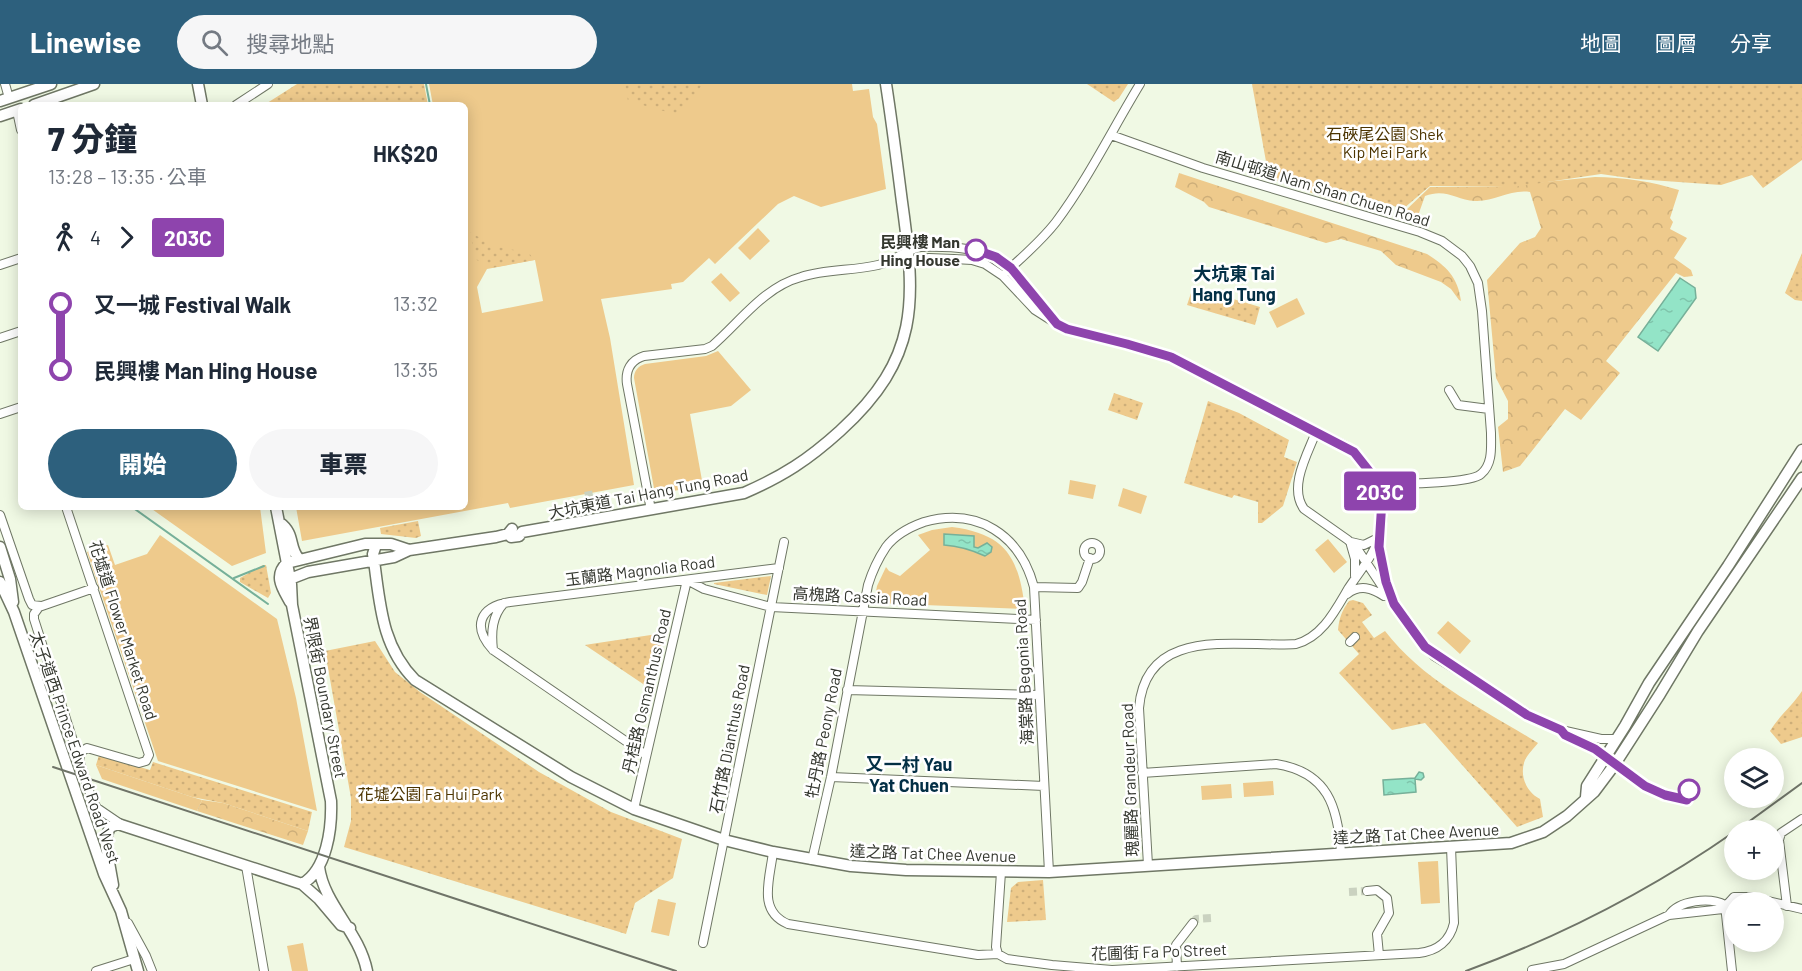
<!DOCTYPE html>
<html lang="zh-TW">
<meta charset="utf-8">
<style>
:root{--surface:#fff;--page:#f6f6f7;--text:#1f2937;--muted:#747a83;--accent:#2d607d}
body{margin:0;font-family:Barlow,"Noto Sans TC",sans-serif;background:var(--page);color:var(--text);height:100vh;display:flex;flex-direction:column;font-size:22px;white-space:nowrap}
*{box-sizing:border-box;margin:0}
p{font-size:20px;color:var(--muted)}
.icon{flex:none;width:33px;height:33px;fill:none;stroke:currentColor;stroke-width:2;stroke-linecap:round;stroke-linejoin:round}
.map{position:relative;flex:1;overflow:hidden}
.details{position:absolute;left:18px;top:18px;width:450px;height:408px;display:flex;flex-direction:column;background:var(--surface);border-radius:9px;box-shadow:0 3px 15px #0003}
.details>*{flex:none}
.badge{padding:0 12px;border-radius:4px;font-size:21px;line-height:39px}
.tools{position:absolute;left:1724px;top:664px;display:grid;gap:12px}
.tools a{display:grid;place-items:center;width:60px;height:60px;border-radius:50%;background:var(--surface);box-shadow:0 3px 15px #0003;font-size:30px}
.map>.badge{position:absolute;translate:-50% -50%;box-shadow:0 0 0 3px #fff}
.legs{display:flex;align-items:center;gap:9px;height:66px;padding:0 30px;font-size:20px}
.legs p{margin-inline-start:auto}
.headline{display:flex;align-items:center;justify-content:space-between;height:102px;padding:0 30px}
h1{font-size:33px;font-weight:800;line-height:45px}
.primary-button{display:flex;gap:12px;margin-top:auto;padding:12px 30px}
.primary-button a{flex:1;height:69px;border-radius:36px;background:var(--accent);color:#fff;font-size:24px;font-weight:800;line-height:69px;text-align:center}
.primary-button a+a{background:var(--page);color:var(--text)}
ul{padding:0 30px;list-style:none}
li{display:flex;align-items:center;gap:21px;height:66px;font-size:22px}
li i{display:grid;place-items:center;width:9px;height:100%;margin:0 8px;background:currentColor}
li i::after{content:'';width:15px;height:15px;margin:-8px;border:4px solid;border-radius:50%;background:var(--surface)}
li p{margin-inline-start:auto}
li:first-child i{background:linear-gradient(#0000 50%,currentColor 0)}
li:last-child i{background:linear-gradient(currentColor 50%,#0000 0)}
header{display:flex;align-items:center;gap:36px;box-sizing:border-box;height:84px;padding:0 30px;background:var(--accent);color:#fff}
header strong{font-size:28px}
nav{display:flex;gap:33px;margin-inline-start:auto;font-size:21px}
.search{width:420px;height:54px;background:var(--page);display:flex;align-items:center;gap:15px;box-sizing:border-box;padding:0 21px;border-radius:33px;color:var(--muted);font-size:22px}
.map>svg:first-child{display:block}
.grass{fill:#eeca8c;fill-rule:evenodd}
.forest{fill:url(#forest-crowns)}
.park{fill:url(#park-dots)}
.water{fill:url(#water-ripples);stroke:#76b099;stroke-width:1.5}
.lines{fill:none;stroke-linecap:round;stroke-linejoin:round}
.stream{stroke:#76b099;stroke-width:2}
.minor-tunnel{stroke:#cad2c0;stroke-width:8;stroke-dasharray:8 4;stroke-linecap:butt}
.minor-casing{stroke:#6f7765;stroke-width:10}
.major-casing{stroke:#6f7765;stroke-width:13}
.minor{stroke:#fff;stroke-width:8}
.major{stroke:#fff;stroke-width:10}
.rail{stroke:#6f7468;stroke-width:2}
.line-1-casing{stroke:#fff;stroke-width:14}
.line-1{stroke:#8e44ad;stroke-width:9}
.stop-1-dot{fill:#fff;stroke:#8e44ad;stroke-width:3}
.labels{text-anchor:middle;dominant-baseline:central;stroke-width:5;stroke-linejoin:round;paint-order:stroke}
.park-label{font-size:16px;fill:#4d3500;stroke:#fff}
.street-label{font-size:16px;fill:#34372f;stroke:#fff}
.stop-label{font-size:16px;font-weight:bold;fill:#34372f;stroke:#fff;text-anchor:end}
.neighbourhood-label{font-size:18px;font-weight:bold;fill:#032f45;stroke:#fff}
</style>
<header>
<strong>Linewise</strong>
<div class="search"><svg class="icon" aria-label="search" viewBox="0 0 24 24"><circle cx="10" cy="10" r="6"/><path d="M15 15l6 6"/></svg>搜尋地點</div>
<nav><a>地圖</a><a>圖層</a><a>分享</a></nav>
</header>
<div class="map">
<svg width="1802" height="887" viewBox="0 0 1802 887">
<defs>
<pattern id="forest-crowns" width="20" height="18" patternUnits="userSpaceOnUse" patternTransform="scale(1.5)"><rect width="20" height="18" fill="#eeca8c"/><path d="M2 6a3 3 0 1 1 6 0M12 15a3 3 0 1 1 6 0" fill="none" stroke="#cdae79"/></pattern>
<pattern id="park-dots" width="8" height="8" patternUnits="userSpaceOnUse" patternTransform="scale(1.5)"><rect width="8" height="8" fill="#eeca8c"/><path d="M2 2h.1M6 6h.1" fill="none" stroke="#cdae79" stroke-width="1.8" stroke-linecap="round"/></pattern>
<pattern id="water-ripples" width="26" height="14" patternUnits="userSpaceOnUse" patternTransform="scale(1.5)"><rect width="26" height="14" fill="#93e4c7"/><path d="M2 4q2-2 4 0t4 0M15 11q2-2 4 0t4 0" fill="none" stroke="#7fc4ab"/></pattern>
</defs>
<rect width="100%" height="100%" fill="#f0f9e4"/>
<path class="grass" d="M429 0H852L853 7 869 5 873 33 877 40 886 105 821 123 794 112 778 120 715 180 709 174 683 198 671 200 672 205 601 215 610 254 634 401 510 424 508 419 302 457 296 423H465V21H433ZM535 176 543 217 482 229 477 203 487 185Z
M758 144 770 157 750 176 738 164Z
M721 189 740 209 730 218 711 198Z
M1297 214 1305 230 1277 244 1269 228Z
M718 267 751 306 731 322 690 330 703 402 655 410 634 294C634 287 638 282 645 280L706 272Z
M1070 396 1096 401 1093 415 1068 410Z
M1123 404 1147 412 1141 430 1118 422Z
M149 423H260L266 469 232 482Z
M952 443C1007 450 1019 475 1025 525L874 519 877 502 886 483 889 487 900 492 930 466 918 451 932 446Z
M160 451 277 535 296 614 317 727 158 677 87 468 108 461 115 481 147 470Z
M1328 455 1347 478 1334 489 1315 466Z
M1448 537 1471 557 1460 570 1437 549Z
M96 681 192 713 202 716 197 727 102 695Z
M1273 697 1274 711 1244 713 1243 699Z
M1231 700 1232 714 1202 716 1201 702Z
M1438 777 1440 819 1421 820 1418 778Z
M658 815 676 819 669 852 651 848Z
M303 859 308 887H292L287 862Z"/>
<path class="forest" d="M1179 89 1427 170C1446 182 1458 193 1461 217L1459 216 1451 205 1441 198 1396 181 1381 167 1341 155 1326 159 1209 123 1204 118 1175 103Z
M1595 93C1623 93 1653 98 1679 106L1670 134 1673 138 1670 145 1687 154 1674 174 1691 186 1693 192 1684 193 1676 189 1606 277 1620 289 1581 336 1565 325 1520 382 1503 388 1498 343 1508 335V317L1496 294 1487 196 1520 159 1535 153 1541 144 1530 108C1510 105 1494 118 1475 117 1456 116 1446 104 1425 112L1415 140 1404 128 1430 103H1494Z
M202 716 223 719 308 747 303 761 197 727Z"/>
<path class="park" d="M297 0H424L428 21H264Z
M625 0H703L678 31 628 17Z
M1087 0H1128L1119 14 1114 18Z
M1252 0H1802V76L1763 104 1752 91 1721 101 1636 95 1601 90 1513 103 1430 102 1403 125 1348 107 1344 120 1269 94Z
M470 148 494 162 529 169 534 176 491 184 475 175Z
M1802 169V217L1795 216 1785 209Z
M1193 203 1260 223 1255 241 1187 221Z
M1114 309 1143 319 1137 336 1108 326Z
M1208 317 1239 329 1289 356 1284 373 1297 378 1283 422 1262 439H1258V418L1234 411 1232 414 1184 399Z
M418 437 421 452 416 454 381 450 380 444Z
M263 481H266L271 509 268 514 240 498V494Z
M771 492 767 511 714 500V499Z
M1353 516 1363 519 1372 531 1362 538 1374 554 1385 547C1424 598 1485 626 1538 659 1534 664 1528 670 1525 676 1519 691 1526 708 1540 715L1543 733 1517 743 1425 639 1392 646 1339 589 1359 570 1338 546C1339 535 1342 526 1349 517Z
M664 549 652 606 585 561 591 560Z
M375 557 395 588 420 608 539 688 611 728 682 755 673 794 635 819 626 850 344 763 351 737V714L325 567Z
M1802 607V653L1781 660 1770 647C1779 632 1792 622 1802 607Z
M99 671 150 686 153 678 312 728 308 747 223 719 192 713 96 681Z
M1043 796 1046 836 1007 838 1011 804 1018 798Z"/>
<path class="water" d="M1680 194 1695 204 1696 214 1658 267 1638 253Z
M944 450 974 452V463L978 464 987 459 992 463 991 468 985 472C972 466 959 462 944 461Z
M1419 688 1423 689 1424 693 1421 696 1415 695 1416 708 1384 711 1383 696 1415 694Z"/>
<g class="lines">
<path class="stream" d="M426 0 430 21
M132 423 268 520
M234 494 264 482"/>
<path class="minor-tunnel" d="M585 412 595 410
M1349 808 1367 807
M1193 839 1196 835 1212 834"/>
<g class="minor-casing">
<path id="minor" d="M5 0 9 14
M236 21 268 0
M17 27 21 46
M1111 51 1203 84 1420 148 1442 157 1462 172 1470 182 1478 199 1482 227 1491 349C1491 363 1493 380 1481 390 1471 399 1408 400 1392 399 1386 399 1380 396 1375 392
M910 177 929 174 954 175 972 176 985 180 1003 192 1035 226 1057 240 1067 245 1127 260 1171 273 1346 362C1374 382 1389 415 1380 450 1375 470 1359 488 1348 505 1335 527 1322 553 1296 560 1238 564 1146 540 1139 624L1148 781
M0 181 21 174
M1007 187C1024 172 1042 156 1056 138 1088 95 1112 46 1140 0
M0 254 21 247
M1449 306 1458 321 1489 325
M0 330 21 323
M1316 348C1308 369 1288 403 1304 425L1348 456 1358 466 1413 549 1434 572 1540 637 1561 646 1601 655H1616
M66 423 149 671 146 677 139 679 87 664 81 668 79 676
M651 426 627 300C625 286 631 276 644 272L705 265 712 262C740 238 764 203 801 193 826 185 853 187 878 181 894 177 906 166 920 163 996 161 1009 175 1051 235
M0 431 29 515 32 521 41 522
M1380 455 1383 485 1391 512
M1351 458 1364 461 1378 454
M1084 467a8 8 0 1 1 16 0a8 8 0 1 1-16 0Z
M1351 461 1355 475V492
M1034 503 1078 504 1082 498 1090 474
M94 504 39 523 34 530V535L92 716 97 724 122 741
M1347 510C1360 500 1372 504 1384 512
M1350 558 1355 553
M493 566C491 548 492 532 504 519
M847 606 1039 611
M1561 646 1565 651 1595 665 1615 680
M646 671 493 566C472 543 479 523 510 518L779 484
M1142 689 1276 680C1328 688 1338 723 1341 769
M831 693 1044 702
M634 725 687 496 704 505 771 523 1036 536
M773 768C770 795 757 827 788 840L978 871 998 870 1007 875 1052 881 1112 886 1419 869C1437 867 1450 857 1454 839L1451 763
M812 776 831 693 868 501C872 488 878 475 886 463 895 451 910 443 924 438 978 423 1020 451 1034 503L1049 788
M246 782 264 887
M1367 807 1377 806 1387 814 1389 829 1377 850 1379 871
M1787 822 1779 756 1781 749 1802 735
M1669 831C1679 816 1710 813 1725 821L1732 887
M128 839 146 872 152 887
M703 859 784 458
M998 870 996 863 1001 788
M1177 883 1176 861 1193 839
M1532 886 1564 880 1669 831 1723 825 1734 813H1751L1802 825
M96 887 134 875"/>
</g>
<g class="major-casing">
<path id="major" d="M198 0 202 21
M0 17 51 0
M34 21 94 0
M0 32 21 25
M276 423 291 500 292 521 331 717C332 744 327 786 302 800
M279 438C296 450 288 463 299 475
M508 450 511 453 519 452 522 448 744 409C783 392 808 376 840 347 920 274 916 218 902 118 897 79 892 39 886 0
M376 461 373 470C380 516 380 561 415 596L571 693 634 725 724 756 773 768 851 782 906 786 1049 788 1511 759 1543 748 1567 732 1594 708 1615 680 1660 610 1698 547 1802 394
M0 463 10 495 13 518
M287 479 365 460H391L409 466
M287 479C273 492 283 505 290 518
M290 495 308 488 394 473 409 466 496 453 508 450 512 445
M0 498 14 528 104 790 121 827 138 887
M1586 713 1587 702 1625 642 1649 599 1728 482 1802 366
M319 783C324 821 359 847 367 887
M113 801 105 756 110 743 118 740 302 800 319 815 341 841 350 844"/>
</g>
<use href="#minor" class="minor"/>
<use href="#major" class="major"/>
<path class="rail" d="M53 683 676 887
M1736 747 1802 699
M1466 887C1561 852 1651 806 1734 748"/>
</g>
<g class="lines">
<g class="line-1-casing">
<path id="line-1" d="M976 166 996 173 1011 184 1057 240 1067 245 1127 260 1171 273 1354 368 1373 392 1382 416 1379 463 1386 498 1394 520 1425 563 1527 631 1561 646 1565 651 1595 665 1645 702 1665 711 1687 716 1689 706"/>
</g>
<use href="#line-1" class="line-1"/>
</g>
<g class="stop-1-dot">
<circle cx="976" cy="166" r="10"/>
<circle cx="1689" cy="706" r="10"/>
</g>
<g class="labels">
<g class="park-label">
<text x="1385" y="49">石硤尾公園 Shek<tspan x="1385" dy="18">Kip Mei Park</tspan></text>
<text x="430" y="709">花墟公園 Fa Hui Park</text>
</g>
<g class="street-label">
<text transform="translate(1323 104) rotate(17)">南山邨道 Nam Shan Chuen Road</text>
<text transform="translate(648 409) rotate(-11)">大坑東道 Tai Hang Tung Road</text>
<text transform="translate(640 486) rotate(-7)">玉蘭路 Magnolia Road</text>
<text transform="translate(860 512) rotate(3)">高槐路 Cassia Road</text>
<text transform="translate(124 546) rotate(72)">花墟道 Flower Market Road</text>
<text transform="translate(1023 588) rotate(-93)">海棠路 Begonia Road</text>
<text transform="translate(646 607) rotate(-77)">丹桂路 Osmanthus Road</text>
<text transform="translate(326 613) rotate(79)">界限街 Boundary Street</text>
<text transform="translate(823 649) rotate(-79)">牡丹路 Peony Road</text>
<text transform="translate(729 655) rotate(-79)">石竹路 Dianthus Road</text>
<text transform="translate(76 663) rotate(71)">太子道西 Prince Edward Road West</text>
<text transform="translate(1129 696) rotate(-92)">瑰麗路 Grandeur Road</text>
<text transform="translate(1416 749) rotate(-3)">達之路 Tat Chee Avenue</text>
<text transform="translate(933 769) rotate(2)">達之路 Tat Chee Avenue</text>
<text transform="translate(1159 867) rotate(-2)">花圃街 Fa Po Street</text>
</g>
<g class="stop-label">
<text x="960" y="157">民興樓 Man<tspan x="960" dy="18">Hing House</tspan></text>
</g>
<g class="neighbourhood-label">
<text x="1234" y="189">大坑東 Tai<tspan x="1234" dy="21">Hang Tung</tspan></text>
<text x="909" y="680">又一村 Yau<tspan x="909" dy="21">Yat Chuen</tspan></text>
</g>
</g>
</svg>
<div class="tools">
<a><svg class="icon" aria-label="layers" viewBox="0 0 24 24"><path d="M12 4l9 5-9 5-9-5zM3 14l9 5 9-5"/></svg></a>
<a>+</a>
<a>−</a>
</div>
<b class="badge" style="left:1380px;top:407px;background:#8e44ad;color:#fff">203C</b>
<section class="details">
<div class="headline"><div><h1>7 分鐘</h1><p>13:28 – 13:35 · 公車</p></div><b>HK$20</b></div>
<div class="legs"><svg class="icon" aria-label="walk" viewBox="0 0 24 24"><circle cx="13" cy="4" r="2"/><path d="M13 8l-2 6 4 7M11 14l-3 7M7 12l3-4h3l4 4"/></svg>4<svg class="icon" aria-label="forward" viewBox="0 0 24 24"><path d="M9 5l7 7-7 7"/></svg><b class="badge" style="background:#8e44ad;color:#fff">203C</b></div>
<ul>
<li><i style="color:#8e44ad"></i><b>又一城 Festival Walk</b><p>13:32</p></li>
<li><i style="color:#8e44ad"></i><b>民興樓 Man Hing House</b><p>13:35</p></li>
</ul>
<div class="primary-button"><a>開始</a><a>車票</a></div>
</section>
</div>
